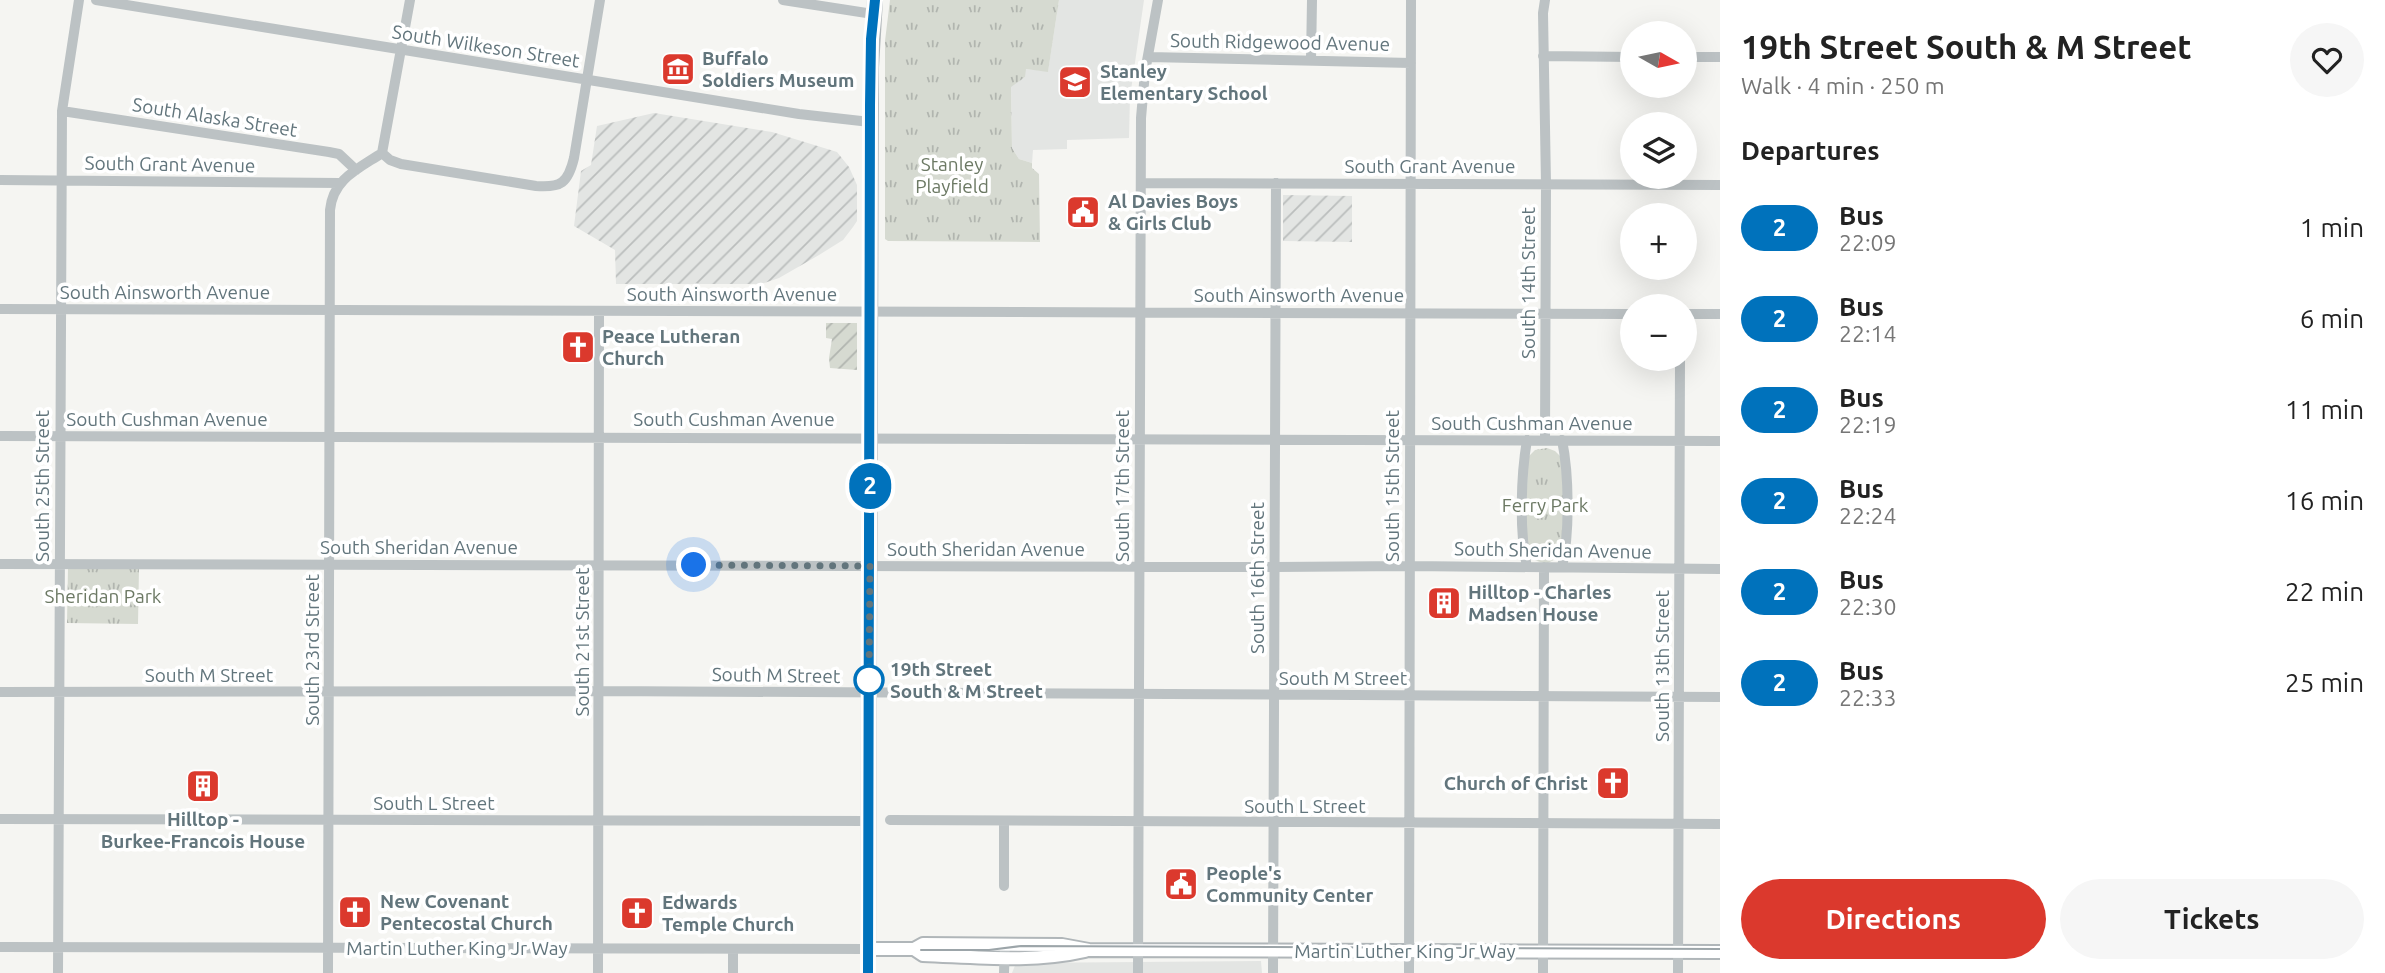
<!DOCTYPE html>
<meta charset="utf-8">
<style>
:root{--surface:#fff;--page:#f6f6f6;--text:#222;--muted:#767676;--accent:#db392d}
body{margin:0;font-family:Ubuntu,sans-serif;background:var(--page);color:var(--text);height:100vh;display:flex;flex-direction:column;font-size:26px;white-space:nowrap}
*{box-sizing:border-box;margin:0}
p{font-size:23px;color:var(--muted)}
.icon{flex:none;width:38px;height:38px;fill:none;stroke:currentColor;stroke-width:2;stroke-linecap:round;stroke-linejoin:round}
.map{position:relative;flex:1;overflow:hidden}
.details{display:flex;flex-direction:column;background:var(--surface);width:665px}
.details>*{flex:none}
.badge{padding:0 14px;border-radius:23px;font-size:24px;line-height:46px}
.needle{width:46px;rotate:99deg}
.tools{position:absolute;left:1620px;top:21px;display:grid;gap:14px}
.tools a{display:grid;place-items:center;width:77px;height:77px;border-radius:50%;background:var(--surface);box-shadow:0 7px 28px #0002;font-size:35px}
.you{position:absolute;width:35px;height:35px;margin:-18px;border:5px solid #fff;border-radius:50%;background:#1a73e8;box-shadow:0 0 0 10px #1a73e833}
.map>.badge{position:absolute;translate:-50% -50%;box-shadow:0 0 0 4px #fff}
h2{padding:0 21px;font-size:26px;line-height:63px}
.round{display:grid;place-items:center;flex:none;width:74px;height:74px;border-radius:37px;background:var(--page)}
.summary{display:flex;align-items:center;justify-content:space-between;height:119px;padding:0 21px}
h1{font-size:33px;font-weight:700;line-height:52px}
.action{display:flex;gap:14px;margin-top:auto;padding:14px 21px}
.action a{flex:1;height:80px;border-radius:42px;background:var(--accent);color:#fff;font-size:28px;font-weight:700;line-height:80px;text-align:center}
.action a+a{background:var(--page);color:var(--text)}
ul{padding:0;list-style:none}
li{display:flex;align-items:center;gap:21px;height:91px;padding:0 21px}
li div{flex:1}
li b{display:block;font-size:26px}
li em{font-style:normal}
li .badge{min-width:77px;font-weight:700;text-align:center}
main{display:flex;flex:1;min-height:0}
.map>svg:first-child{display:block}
.built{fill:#e3e5e3}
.industrial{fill:url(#industrial-furrows)}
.park{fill:url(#park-tufts)}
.garden{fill:url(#garden-furrows)}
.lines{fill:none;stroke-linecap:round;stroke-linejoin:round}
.major-casing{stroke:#b0b6b9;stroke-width:16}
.minor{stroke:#bcc2c4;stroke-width:10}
.major{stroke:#fff;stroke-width:12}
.tram{stroke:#9ca5a9;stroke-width:2}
.line-casing{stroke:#fff;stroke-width:16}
.line{stroke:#0072bc;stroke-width:10}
.walk{stroke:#62757c;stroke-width:7;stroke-dasharray:0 12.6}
.stop-dot{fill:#fff;stroke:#0072bc;stroke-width:3.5}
.labels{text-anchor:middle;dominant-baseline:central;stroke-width:7;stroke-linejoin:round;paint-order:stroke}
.street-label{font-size:19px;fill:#62757c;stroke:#fff}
.poi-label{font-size:19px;font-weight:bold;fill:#62757c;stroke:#fff;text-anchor:start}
.park-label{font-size:19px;fill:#6c7964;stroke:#fff}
.stop-label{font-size:19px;font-weight:bold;fill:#62757c;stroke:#fff;text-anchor:start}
</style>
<main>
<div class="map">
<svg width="1720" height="973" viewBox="0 0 1720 973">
<defs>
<pattern id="industrial-furrows" width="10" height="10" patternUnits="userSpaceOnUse" patternTransform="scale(1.75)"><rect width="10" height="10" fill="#e3e5e3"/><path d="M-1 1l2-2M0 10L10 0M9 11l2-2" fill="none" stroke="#bbbebd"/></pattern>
<pattern id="park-tufts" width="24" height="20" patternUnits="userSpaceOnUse" patternTransform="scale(1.75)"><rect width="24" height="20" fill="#d6dad1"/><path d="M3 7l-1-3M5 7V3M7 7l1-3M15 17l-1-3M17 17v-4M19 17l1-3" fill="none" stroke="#b1b5af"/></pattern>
<pattern id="garden-furrows" width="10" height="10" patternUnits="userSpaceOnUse" patternTransform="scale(1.75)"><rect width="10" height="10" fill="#d6dad1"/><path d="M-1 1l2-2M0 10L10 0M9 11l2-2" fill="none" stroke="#b1b5af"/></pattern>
</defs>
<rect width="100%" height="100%" fill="#f5f5f2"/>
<path class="built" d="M1059 0H1144L1130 97 1129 138 1067 140V149L1033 150 1032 163 1019 159 1012 148 1011 86 1025 77V69L1048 71Z
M1261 961 1262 973H1012L1016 963Z"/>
<path class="industrial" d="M654 113 772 132 837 152 849 167 857 185V221L853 227 843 240 819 255 779 278 761 284H616L615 250 574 226 581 171 591 165 597 126Z
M1283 195 1352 196V242L1283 241Z"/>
<path class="park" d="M890 0H1059L1048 72 1026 69 1025 77 1011 87 1012 148 1019 159 1032 163V168L1039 174 1040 242 888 241 885 239V41Z
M1547 448 1555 451 1563 459 1564 544 1559 557 1548 563C1536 563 1529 558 1525 547L1528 457 1535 450Z
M68 567 139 568 138 624 67 623Z"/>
<path class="garden" d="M826 323H857V370L830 368 829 358 832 339 826 338Z"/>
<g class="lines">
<g class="major-casing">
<path id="major" d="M869 949H914L923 944 1062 945 1089 950 1720 952
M914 949 923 955C977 957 1033 963 1085 951
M868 973 871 67 875 0"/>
</g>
<path class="minor" d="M96 0 799 114 870 122
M783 0 873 14
M1543 56 1633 57
M1149 57 1411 63
M1685 57H1720
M1311 60 1312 0
M62 111 329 152 339 154 356 170
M382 153 390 160 401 164 536 186C561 188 568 183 574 158L600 0
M382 153 410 0
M0 180 339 183
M1141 183 1720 185
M0 309 1633 314
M1685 314H1720
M0 436 1720 441
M1545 440 1546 184 1543 13 1545 0
M1562 440C1569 474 1570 533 1562 567
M0 564 1275 567 1409 566 1720 569
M1527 567C1519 531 1521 475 1527 440
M0 692 600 691 1720 697
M0 819 869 821
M890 820 1720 824
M1004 886V822
M0 947 869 949
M58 973 62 111 79 0
M328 973 330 210C333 179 358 169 382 153
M598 973 599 311
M733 973V949
M1004 973 1005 944
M1138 973 1141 118 1145 72 1158 0
M1273 973 1276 183
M1409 973 1411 0
M1543 973 1544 567
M1678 973 1680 359"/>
<use href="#major" class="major"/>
<path class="tram" d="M921 950H989L1021 946 1720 949"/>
</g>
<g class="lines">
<g class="line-casing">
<path id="line" d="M868 973 870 105 871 39 875 0"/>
</g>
<use href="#line" class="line"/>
<path class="walk" d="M694 565 870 566 869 683V680"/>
</g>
<defs>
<g id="museum-square" transform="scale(1.75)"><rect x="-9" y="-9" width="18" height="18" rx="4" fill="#db392d" stroke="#fff"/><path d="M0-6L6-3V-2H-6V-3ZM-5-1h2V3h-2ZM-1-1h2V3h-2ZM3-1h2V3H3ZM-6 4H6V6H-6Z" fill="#fff"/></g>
<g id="school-square" transform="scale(1.75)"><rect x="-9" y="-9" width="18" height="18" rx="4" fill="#db392d" stroke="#fff"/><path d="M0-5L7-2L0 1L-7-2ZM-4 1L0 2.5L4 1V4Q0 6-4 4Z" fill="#fff"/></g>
<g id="civic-square" transform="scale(1.75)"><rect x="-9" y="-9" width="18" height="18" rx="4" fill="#db392d" stroke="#fff"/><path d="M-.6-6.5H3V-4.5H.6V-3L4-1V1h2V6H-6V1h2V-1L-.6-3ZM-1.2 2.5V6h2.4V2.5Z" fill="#fff"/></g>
<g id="church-square" transform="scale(1.75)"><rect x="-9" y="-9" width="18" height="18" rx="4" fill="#db392d" stroke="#fff"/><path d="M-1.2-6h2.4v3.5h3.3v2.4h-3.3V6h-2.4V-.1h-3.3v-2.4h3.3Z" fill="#fff"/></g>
<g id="building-square" transform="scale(1.75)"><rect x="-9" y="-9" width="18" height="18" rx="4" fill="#db392d" stroke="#fff"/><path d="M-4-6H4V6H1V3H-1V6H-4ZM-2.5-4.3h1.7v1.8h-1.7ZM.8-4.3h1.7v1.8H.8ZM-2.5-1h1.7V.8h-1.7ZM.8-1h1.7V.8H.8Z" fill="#fff"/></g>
</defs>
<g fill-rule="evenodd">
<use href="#museum-square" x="678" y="69"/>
<use href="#school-square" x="1075" y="82"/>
<use href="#civic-square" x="1083" y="212"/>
<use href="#church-square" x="578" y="347"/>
<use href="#building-square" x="1444" y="603"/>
<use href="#church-square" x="1613" y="783"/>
<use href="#building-square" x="203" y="786"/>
<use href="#civic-square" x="1181" y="884"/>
<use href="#church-square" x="355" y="912"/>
<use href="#church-square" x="637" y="913"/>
</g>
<circle class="stop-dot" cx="869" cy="680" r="14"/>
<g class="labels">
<g class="street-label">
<text transform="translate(1280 42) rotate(1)">South Ridgewood Avenue</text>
<text transform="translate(486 46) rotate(9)">South Wilkeson Street</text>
<text transform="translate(215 117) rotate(9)">South Alaska Street</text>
<text transform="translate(170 164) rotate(1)">South Grant Avenue</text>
<text x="1430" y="166">South Grant Avenue</text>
<text transform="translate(1528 283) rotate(-90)">South 14th Street</text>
<text x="165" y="292">South Ainsworth Avenue</text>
<text x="732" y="294">South Ainsworth Avenue</text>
<text x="1299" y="295">South Ainsworth Avenue</text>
<text x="167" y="419">South Cushman Avenue</text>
<text x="734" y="419">South Cushman Avenue</text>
<text x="1532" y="423">South Cushman Avenue</text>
<text transform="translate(42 486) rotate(-90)">South 25th Street</text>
<text transform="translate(1122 486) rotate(-90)">South 17th Street</text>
<text transform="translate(1392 486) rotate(-90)">South 15th Street</text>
<text x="419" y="547">South Sheridan Avenue</text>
<text x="986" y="549">South Sheridan Avenue</text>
<text transform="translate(1553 550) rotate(1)">South Sheridan Avenue</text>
<text transform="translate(1257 578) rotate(-90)">South 16th Street</text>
<text transform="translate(582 642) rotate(-90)">South 21st Street</text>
<text transform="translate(312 650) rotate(-90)">South 23rd Street</text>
<text transform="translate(1662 666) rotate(-90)">South 13th Street</text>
<text x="209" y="675">South M Street</text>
<text transform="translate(776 675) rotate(1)">South M Street</text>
<text x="1343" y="678">South M Street</text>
<text x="434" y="803">South L Street</text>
<text x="1305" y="806">South L Street</text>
<text x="457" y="948">Martin Luther King Jr Way</text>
<text x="1405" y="951">Martin Luther King Jr Way</text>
</g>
<g class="poi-label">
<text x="702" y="58">Buffalo<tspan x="702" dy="22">Soldiers Museum</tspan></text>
<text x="1100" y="71">Stanley<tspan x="1100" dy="22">Elementary School</tspan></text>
<text x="1108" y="201">Al Davies Boys<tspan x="1108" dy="22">&amp; Girls Club</tspan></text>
<text x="602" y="336">Peace Lutheran<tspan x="602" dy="22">Church</tspan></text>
<text x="1468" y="592">Hilltop - Charles<tspan x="1468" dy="22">Madsen House</tspan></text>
<text x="1588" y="783" text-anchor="end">Church of Christ</text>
<text x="203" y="819" text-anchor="middle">Hilltop -<tspan x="203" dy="22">Burkee-Francois House</tspan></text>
<text x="1206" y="873">People's<tspan x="1206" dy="22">Community Center</tspan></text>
<text x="380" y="901">New Covenant<tspan x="380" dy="22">Pentecostal Church</tspan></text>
<text x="662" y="902">Edwards<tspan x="662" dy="22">Temple Church</tspan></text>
</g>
<g class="park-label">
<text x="952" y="164">Stanley<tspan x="952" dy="22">Playfield</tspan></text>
<text x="1545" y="505">Ferry Park</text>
<text x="103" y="596">Sheridan Park</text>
</g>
<g class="stop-label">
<text x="890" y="669">19th Street<tspan x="890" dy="22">South &amp; M Street</tspan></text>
</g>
</g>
</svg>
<div class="tools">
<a><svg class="needle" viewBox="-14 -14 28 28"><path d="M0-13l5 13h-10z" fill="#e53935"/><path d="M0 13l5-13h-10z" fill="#767676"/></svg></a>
<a><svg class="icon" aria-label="layers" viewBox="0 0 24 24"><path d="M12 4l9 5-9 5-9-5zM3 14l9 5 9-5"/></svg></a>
<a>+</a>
<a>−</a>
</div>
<div class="you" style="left:694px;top:565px"></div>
<b class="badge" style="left:870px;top:486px;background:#0072bc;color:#fff">2</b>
</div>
<section class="details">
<div class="summary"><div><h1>19th Street South &amp; M Street</h1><p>Walk · 4 min · 250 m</p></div><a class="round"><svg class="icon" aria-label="heart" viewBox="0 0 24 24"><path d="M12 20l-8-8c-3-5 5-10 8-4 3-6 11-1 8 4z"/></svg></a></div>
<h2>Departures</h2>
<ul>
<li><span class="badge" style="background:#0072bc;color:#fff">2</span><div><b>Bus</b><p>22:09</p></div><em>1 min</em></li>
<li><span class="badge" style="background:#0072bc;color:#fff">2</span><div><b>Bus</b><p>22:14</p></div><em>6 min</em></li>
<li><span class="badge" style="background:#0072bc;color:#fff">2</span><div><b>Bus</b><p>22:19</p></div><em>11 min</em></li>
<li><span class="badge" style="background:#0072bc;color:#fff">2</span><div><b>Bus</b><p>22:24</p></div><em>16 min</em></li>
<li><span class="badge" style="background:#0072bc;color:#fff">2</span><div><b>Bus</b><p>22:30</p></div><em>22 min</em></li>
<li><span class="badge" style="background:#0072bc;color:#fff">2</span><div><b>Bus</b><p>22:33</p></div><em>25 min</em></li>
</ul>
<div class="action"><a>Directions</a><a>Tickets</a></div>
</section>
</main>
